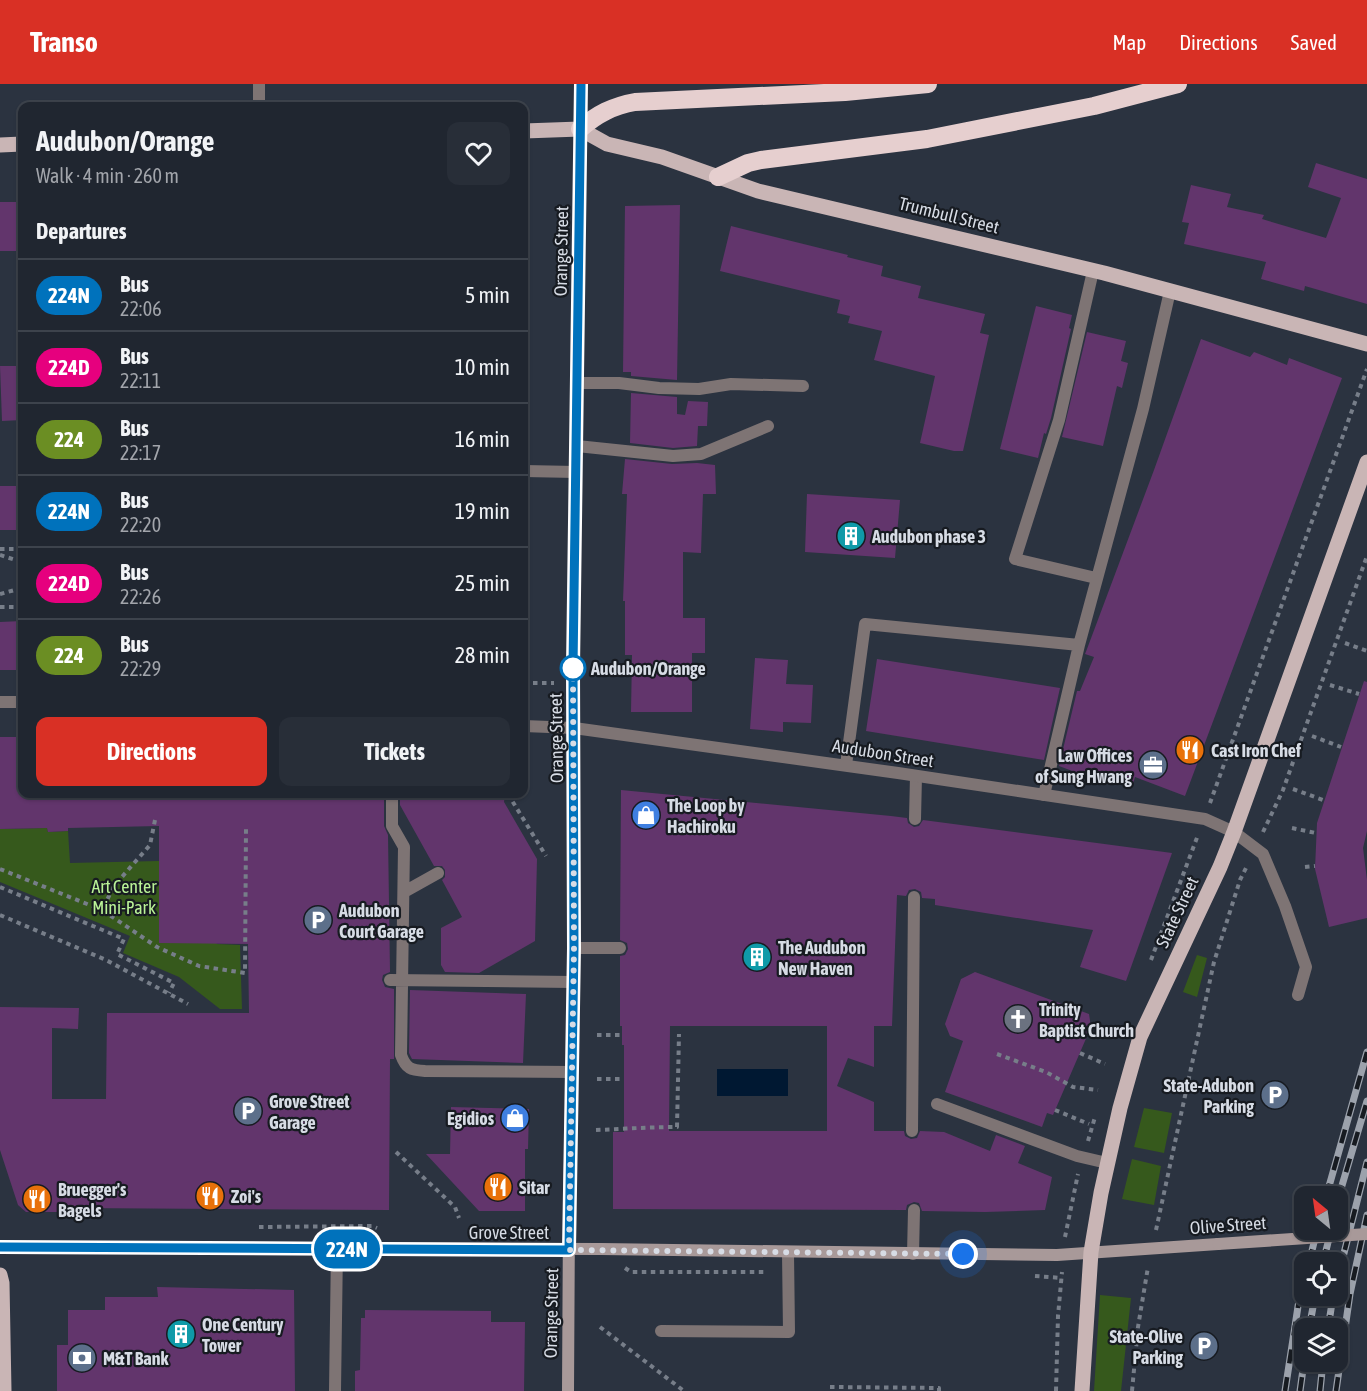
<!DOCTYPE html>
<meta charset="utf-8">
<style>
:root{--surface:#202630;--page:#282e38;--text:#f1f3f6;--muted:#a2a5ab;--line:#3d434c;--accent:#d93025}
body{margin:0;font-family:"Asap Condensed",sans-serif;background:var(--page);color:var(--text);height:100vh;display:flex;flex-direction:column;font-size:22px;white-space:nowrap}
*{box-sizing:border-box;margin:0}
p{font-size:20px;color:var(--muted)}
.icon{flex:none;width:33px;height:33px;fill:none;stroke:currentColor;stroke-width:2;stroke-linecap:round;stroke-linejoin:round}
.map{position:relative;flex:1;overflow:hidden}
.side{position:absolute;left:18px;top:18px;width:510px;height:696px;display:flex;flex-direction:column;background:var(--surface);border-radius:12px;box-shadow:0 2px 4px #0004,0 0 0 2px var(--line)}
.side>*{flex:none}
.badge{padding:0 12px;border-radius:20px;font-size:21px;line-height:39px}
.needle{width:39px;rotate:331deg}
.tools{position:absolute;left:1294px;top:1102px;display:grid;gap:12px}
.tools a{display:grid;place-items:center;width:54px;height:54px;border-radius:12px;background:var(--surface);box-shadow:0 2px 4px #0004,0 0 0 2px var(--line);font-size:30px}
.you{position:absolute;width:30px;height:30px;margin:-15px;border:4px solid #fff;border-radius:50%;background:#1a73e8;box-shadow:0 0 0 9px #1a73e833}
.map>.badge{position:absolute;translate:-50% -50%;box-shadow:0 0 0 3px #fff}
h2{padding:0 18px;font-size:22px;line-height:54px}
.round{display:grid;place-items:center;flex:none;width:63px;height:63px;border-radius:12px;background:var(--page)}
.summary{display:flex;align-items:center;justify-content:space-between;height:102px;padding:0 18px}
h1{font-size:28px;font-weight:700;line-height:45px}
.cta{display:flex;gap:12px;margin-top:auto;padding:12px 18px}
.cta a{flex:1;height:69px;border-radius:12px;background:var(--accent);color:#fff;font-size:24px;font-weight:700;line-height:69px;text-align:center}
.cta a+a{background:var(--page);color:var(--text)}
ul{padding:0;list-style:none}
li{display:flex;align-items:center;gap:18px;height:72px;padding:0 18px;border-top:2px solid var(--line)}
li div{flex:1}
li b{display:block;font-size:22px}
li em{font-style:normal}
li .badge{min-width:66px;font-weight:700;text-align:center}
header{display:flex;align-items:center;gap:36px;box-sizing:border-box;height:84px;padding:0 30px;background:var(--accent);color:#fff}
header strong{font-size:28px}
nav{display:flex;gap:33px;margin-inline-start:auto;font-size:21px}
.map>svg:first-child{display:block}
.green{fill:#36591c}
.water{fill:#001832}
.building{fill:#62356c;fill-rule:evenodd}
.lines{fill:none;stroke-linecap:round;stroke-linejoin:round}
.path{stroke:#777e89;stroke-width:4;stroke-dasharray:4.5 4.5;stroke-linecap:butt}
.lane{stroke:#7e7474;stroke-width:12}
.street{stroke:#7e7474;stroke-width:12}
.secondary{stroke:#a89999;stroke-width:12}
.primary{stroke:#c9b5b5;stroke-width:15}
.highway{stroke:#e6cfcf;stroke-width:18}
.rail-casing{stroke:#9ca2ac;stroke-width:7}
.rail{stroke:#171b21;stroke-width:4.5;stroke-dasharray:14;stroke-linecap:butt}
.secondary-bridge{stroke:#a89999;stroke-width:12}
.line-casing{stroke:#fff;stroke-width:14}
.line{stroke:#0072bc;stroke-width:9}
.walk{stroke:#d7dce5;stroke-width:6;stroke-dasharray:0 10.8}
.stop-dot{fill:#fff;stroke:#0072bc;stroke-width:3}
.labels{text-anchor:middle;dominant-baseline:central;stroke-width:4.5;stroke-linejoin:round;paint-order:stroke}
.street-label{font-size:18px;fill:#d7dce5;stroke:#171b21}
.poi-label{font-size:18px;font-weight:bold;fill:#d7dce5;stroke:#171b21;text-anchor:start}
.stop-label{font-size:18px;font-weight:bold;fill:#d7dce5;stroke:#171b21;text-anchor:start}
.park-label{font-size:18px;fill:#baf397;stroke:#171b21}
</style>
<header>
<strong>Transo</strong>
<nav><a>Map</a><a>Directions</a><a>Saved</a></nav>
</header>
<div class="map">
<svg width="1367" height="1307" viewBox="0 0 1367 1307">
<rect width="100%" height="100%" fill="#2b3340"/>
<path class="green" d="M47 744 48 748 68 747 70 779 159 777 217 860 240 861 242 925H220L179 893 123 869 130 852 0 798V745Z
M1197 871 1207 874 1197 913 1183 908Z
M1144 1024 1172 1029 1164 1069 1134 1063Z
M1132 1075 1161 1082 1154 1121 1122 1115Z
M1100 1211 1131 1214 1121 1307H1094Z"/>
<path class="water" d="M717 985H788V1012H717Z"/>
<path class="building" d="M1316 79 1367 95V220L1305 202 1304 207 1261 195 1266 178 1184 160 1189 139 1182 138 1191 101 1231 110 1227 123 1264 131 1262 135 1326 154 1341 114 1308 103Z
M0 118H22V167H0Z
M680 121 677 296 631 292V288H623L625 122Z
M731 142 848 171 847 173 883 182 881 192 921 202 918 214 985 230 980 249 989 251 963 367H954L920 359 935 292 874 276 882 247 848 239 850 232 837 229 840 216 720 187Z
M1036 222 1072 231 1069 244 1071 245 1051 334 1046 350 1044 349 1038 374 1000 365Z
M1087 248 1126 257 1121 277 1128 279 1122 304 1117 302 1103 362 1062 353Z
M1201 255 1250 273 1254 268 1287 281 1289 274 1342 294 1185 712 1135 693 1133 700 1102 688 1099 697 1059 682 1077 607H1080L1094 573 1085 570 1087 565 1154 386Z
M0 282H22V336L2 337Z
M631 309 677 313V330L685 331 688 317 708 318 707 342H698L697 362 673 364 630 359Z
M625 375 672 380 697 379 715 381 716 410H703L701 469 683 468V534H705V569H692V628H631L632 571H625V517H623L627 410H622Z
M0 402H22V446H0Z
M807 410 900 416 895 474 805 468Z
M22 537V586H0V538Z
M755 574 788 576 786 600 813 601 811 639 783 638V648L750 645Z
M877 575 1060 604 1044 676 866 647Z
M1364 597 1367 598V747L1363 764 1367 796V834L1329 843 1315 785 1317 739Z
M0 653H22V710H384V742L388 751 390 888 383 891 382 896 385 903 394 905V975H390L389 1126 78 1124V1128H26L18 1121 0 1066V923L79 924 78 945 52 944V1015H106L107 929H249L248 860 159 859V742L68 744V747L48 748 47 744 0 745Z
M621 706 891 732 907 734 908 739 914 743 919 742 923 736 1172 769 1126 897 1080 883 1093 846 935 821V815L922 814 921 808 915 805 909 806 906 812 897 811 892 942H874V983L848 974 837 1002 874 1018V1047H904L905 1052 911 1055 917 1054 920 1047 944 1048 990 1067 996 1051 1025 1062 1018 1079 1052 1093 1045 1126 985 1128 922 1127 919 1119 914 1118 907 1121 906 1126 613 1125V1048H624V961H622V942H620V872L625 871 628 865 627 859 620 856ZM670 942H827V1047H669Z
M400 710H505L504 718 537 775 535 857 479 889 445 888 441 881V844L462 833 442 796 445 793V786L442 782H434L400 721Z
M975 888 1089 930 1091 943 1053 1031 1047 1029 1042 1043 945 1008 963 957 950 952 945 940 961 895Z
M410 906 526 910 523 979 412 975 409 969Z
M451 1023 529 1025 528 1065H525V1127H479L426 1070H450Z
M157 1203 294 1206 295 1307H57V1261H68V1226H105V1213H158Z
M365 1226 491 1227V1238H525L524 1307H355V1287L360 1286 361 1234H365Z"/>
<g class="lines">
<path class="path" d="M0 465H22
M0 471 22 478
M0 510 22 504
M0 523H22
M1345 559 1367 567
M524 599H554
M1330 601 1359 610
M1312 652 1341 663
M1293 705 1323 716
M508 710 546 772
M1210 719 1367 285
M155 736 150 761 114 802 102 826 157 863 199 882 245 889 246 744
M1292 744 1316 749
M1263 748 1283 706 1367 472
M1305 783 1315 782
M0 785 102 826
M0 803 124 855 117 870 174 899 169 909
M0 831 106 876 188 920
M1151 876 1198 751
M597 951H622
M1080 969 1105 980
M997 970 1046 988 1073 1003 1098 1006
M597 995H624
M1055 1026 1089 1040
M596 1046C623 1045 650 1043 677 1043L679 950
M1088 1057 1095 1033
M396 1068 455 1123 459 1134
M259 1143 372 1142 377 1144
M1156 1146 1214 878 1240 796 1247 782
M1065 1153 1078 1090
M625 1184 631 1188H766
M1035 1192 1062 1194
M600 1243 684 1307
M830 1303 939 1304V1307
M1056 1307 1058 1232 1062 1188
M1132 1307 1138 1243 1148 1183"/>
<path class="lane" d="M1093 187 1059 336 1015 475 1096 494
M577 299H619L659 304 699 305 731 300 803 302
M577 362 673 372 701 370 768 342
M524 387 576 388
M846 681 865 540 1079 561
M392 710V742L404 763 401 971C406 985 411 986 425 987L572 988
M1044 711 1079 561 1143 325 1170 207
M915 735 916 692
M1234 748 1263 770 1285 822 1306 883 1298 911
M404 808 438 789
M574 864H620
M390 896 573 898
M937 1020 1077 1072 1107 1079
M912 1047 914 813
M913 1170 914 1126
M661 1247 789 1248 788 1169
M335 1307 337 1164"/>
<path class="street" d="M259 22V0
M0 618H22
M524 642 574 644 898 689 1205 735 1234 748"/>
<path class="secondary" d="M0 1163 601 1165 1057 1171 1218 1160
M568 1307 569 1131 574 864 573 584 581 0"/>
<path class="primary" d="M524 47 580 45 607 60 662 73 758 107 1104 189 1367 260
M0 61 22 60
M0 1191 2 1199 4 1307
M1082 1307 1091 1168 1101 1109 1120 1024 1140 953 1220 783 1234 748 1367 378"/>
<path class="highway" d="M580 45C597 30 613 22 635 18L845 8 928 0
M718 93 748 79 761 76 927 55 1094 22 1178 0"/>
<g class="rail-casing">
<path id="rail" d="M1326 1113 1367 968
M1338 1115 1367 1017
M1309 1179 1317 1146
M1323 1179 1331 1146
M1338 1193 1367 1078
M1309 1245 1315 1212
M1328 1245 1333 1212
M1285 1307 1299 1216 1305 1194
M1300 1307 1305 1271
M1320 1307 1323 1278
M1336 1307 1350 1210 1367 1131"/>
</g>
<use href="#rail" class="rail"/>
<path class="secondary-bridge" d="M1218 1160 1367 1150"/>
</g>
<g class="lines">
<g class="line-casing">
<path id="line" d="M0 1163 569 1166 574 864 573 584 581 0"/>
</g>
<use href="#line" class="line"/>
<path class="walk" d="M573 584 574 864 569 1166 963 1170"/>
</g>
<defs>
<g id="building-disc" transform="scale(1.5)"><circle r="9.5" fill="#0f9aa8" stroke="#171b21"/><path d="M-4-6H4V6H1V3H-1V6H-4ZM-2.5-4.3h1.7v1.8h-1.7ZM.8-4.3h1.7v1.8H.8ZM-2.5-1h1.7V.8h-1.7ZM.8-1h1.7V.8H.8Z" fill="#fff"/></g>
<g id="restaurant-disc" transform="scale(1.5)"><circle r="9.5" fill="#e8710a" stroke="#171b21"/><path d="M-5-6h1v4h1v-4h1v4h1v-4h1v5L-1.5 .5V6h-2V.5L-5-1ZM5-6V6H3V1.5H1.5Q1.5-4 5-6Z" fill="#fff"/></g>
<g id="office-disc" transform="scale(1.5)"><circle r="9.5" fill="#5c6f8a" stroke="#171b21"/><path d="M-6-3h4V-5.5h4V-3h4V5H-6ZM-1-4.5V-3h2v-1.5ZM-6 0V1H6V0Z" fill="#fff"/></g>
<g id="shop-disc" transform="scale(1.5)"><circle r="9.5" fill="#3f7fe0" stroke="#171b21"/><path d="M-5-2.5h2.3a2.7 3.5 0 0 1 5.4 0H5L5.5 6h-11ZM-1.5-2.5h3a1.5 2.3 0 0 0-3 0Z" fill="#fff"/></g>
<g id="parking-disc" transform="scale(1.5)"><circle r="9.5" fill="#5c6f8a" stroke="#171b21"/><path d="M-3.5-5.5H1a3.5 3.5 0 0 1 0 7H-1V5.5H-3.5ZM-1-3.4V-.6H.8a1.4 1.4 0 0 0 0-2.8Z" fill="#fff"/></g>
<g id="church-disc" transform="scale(1.5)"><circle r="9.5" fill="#6b7280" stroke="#171b21"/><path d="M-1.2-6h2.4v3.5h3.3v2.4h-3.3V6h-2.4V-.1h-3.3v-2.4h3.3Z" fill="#fff"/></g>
<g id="bank-disc" transform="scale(1.5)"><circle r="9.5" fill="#5c6f8a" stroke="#171b21"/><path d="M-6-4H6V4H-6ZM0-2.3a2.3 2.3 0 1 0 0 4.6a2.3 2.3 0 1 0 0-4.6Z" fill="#fff"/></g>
</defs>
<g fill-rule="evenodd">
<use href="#building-disc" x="851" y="452"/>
<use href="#restaurant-disc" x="1190" y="666"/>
<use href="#office-disc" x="1153" y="681"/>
<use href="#shop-disc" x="646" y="731"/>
<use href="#parking-disc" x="318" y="836"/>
<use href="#building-disc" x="757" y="873"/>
<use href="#church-disc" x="1018" y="935"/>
<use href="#parking-disc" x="1275" y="1011"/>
<use href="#parking-disc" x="248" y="1027"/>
<use href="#shop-disc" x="515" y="1034"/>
<use href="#restaurant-disc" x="498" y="1103"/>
<use href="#restaurant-disc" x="210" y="1112"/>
<use href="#restaurant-disc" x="37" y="1115"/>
<use href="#building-disc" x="181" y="1250"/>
<use href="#parking-disc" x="1204" y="1262"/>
<use href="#bank-disc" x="82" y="1274"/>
</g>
<circle class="stop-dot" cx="573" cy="584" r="12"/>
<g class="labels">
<g class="street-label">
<text transform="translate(949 131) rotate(14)">Trumbull Street</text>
<text transform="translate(561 167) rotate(-89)">Orange Street</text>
<text transform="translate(556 654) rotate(-91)">Orange Street</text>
<text transform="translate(883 669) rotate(9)">Audubon Street</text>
<text transform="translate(1177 828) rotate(-65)">State Street</text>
<text transform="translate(1228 1141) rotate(-4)">Olive Street</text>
<text x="509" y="1148">Grove Street</text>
<text transform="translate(551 1229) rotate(-89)">Orange Street</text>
</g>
<g class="poi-label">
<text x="872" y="452">Audubon phase 3</text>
<text x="1211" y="666">Cast Iron Chef</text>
<text x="1132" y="671" text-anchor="end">Law Offices<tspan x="1132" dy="21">of Sung Hwang</tspan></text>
<text x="667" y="721">The Loop by<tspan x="667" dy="21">Hachiroku</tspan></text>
<text x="339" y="826">Audubon<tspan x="339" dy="21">Court Garage</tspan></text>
<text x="778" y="863">The Audubon<tspan x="778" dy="21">New Haven</tspan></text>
<text x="1039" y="925">Trinity<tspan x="1039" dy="21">Baptist Church</tspan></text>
<text x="1254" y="1001" text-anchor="end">State-Adubon<tspan x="1254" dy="21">Parking</tspan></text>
<text x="269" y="1017">Grove Street<tspan x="269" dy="21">Garage</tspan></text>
<text x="494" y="1034" text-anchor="end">Egidios</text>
<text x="519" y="1103">Sitar</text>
<text x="58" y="1105">Bruegger's<tspan x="58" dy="21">Bagels</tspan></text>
<text x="231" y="1112">Zoi's</text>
<text x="202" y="1240">One Century<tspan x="202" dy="21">Tower</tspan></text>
<text x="1183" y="1252" text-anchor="end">State-Olive<tspan x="1183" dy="21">Parking</tspan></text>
<text x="103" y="1274">M&amp;T Bank</text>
</g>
<g class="stop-label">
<text x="591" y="584">Audubon/Orange</text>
</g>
<g class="park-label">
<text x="124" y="802">Art Center<tspan x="124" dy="21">Mini-Park</tspan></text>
</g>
</g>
</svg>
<div class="tools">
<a><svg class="needle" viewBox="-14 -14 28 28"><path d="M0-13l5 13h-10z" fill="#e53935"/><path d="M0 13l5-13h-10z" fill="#a2a5ab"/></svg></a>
<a><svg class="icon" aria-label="locate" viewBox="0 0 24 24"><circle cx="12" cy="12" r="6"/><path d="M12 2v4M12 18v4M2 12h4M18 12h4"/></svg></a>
<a><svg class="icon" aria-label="layers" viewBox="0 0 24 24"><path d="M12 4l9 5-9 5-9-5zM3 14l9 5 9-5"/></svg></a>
</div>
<div class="you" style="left:963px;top:1170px"></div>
<b class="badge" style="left:347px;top:1165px;background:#0072bc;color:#fff">224N</b>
<section class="side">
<div class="summary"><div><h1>Audubon/Orange</h1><p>Walk · 4 min · 260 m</p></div><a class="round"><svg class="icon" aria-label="heart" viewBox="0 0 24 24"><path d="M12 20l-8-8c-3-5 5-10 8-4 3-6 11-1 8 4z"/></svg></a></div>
<h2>Departures</h2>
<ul>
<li><span class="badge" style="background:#0072bc;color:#fff">224N</span><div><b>Bus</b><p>22:06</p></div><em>5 min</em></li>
<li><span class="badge" style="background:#e6007e;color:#fff">224D</span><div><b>Bus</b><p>22:11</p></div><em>10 min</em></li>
<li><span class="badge" style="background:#6b8e23;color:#fff">224</span><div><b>Bus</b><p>22:17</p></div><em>16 min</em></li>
<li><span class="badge" style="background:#0072bc;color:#fff">224N</span><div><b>Bus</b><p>22:20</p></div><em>19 min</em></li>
<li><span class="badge" style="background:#e6007e;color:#fff">224D</span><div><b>Bus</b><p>22:26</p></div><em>25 min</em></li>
<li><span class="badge" style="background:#6b8e23;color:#fff">224</span><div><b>Bus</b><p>22:29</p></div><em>28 min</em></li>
</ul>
<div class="cta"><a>Directions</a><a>Tickets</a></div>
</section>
</div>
